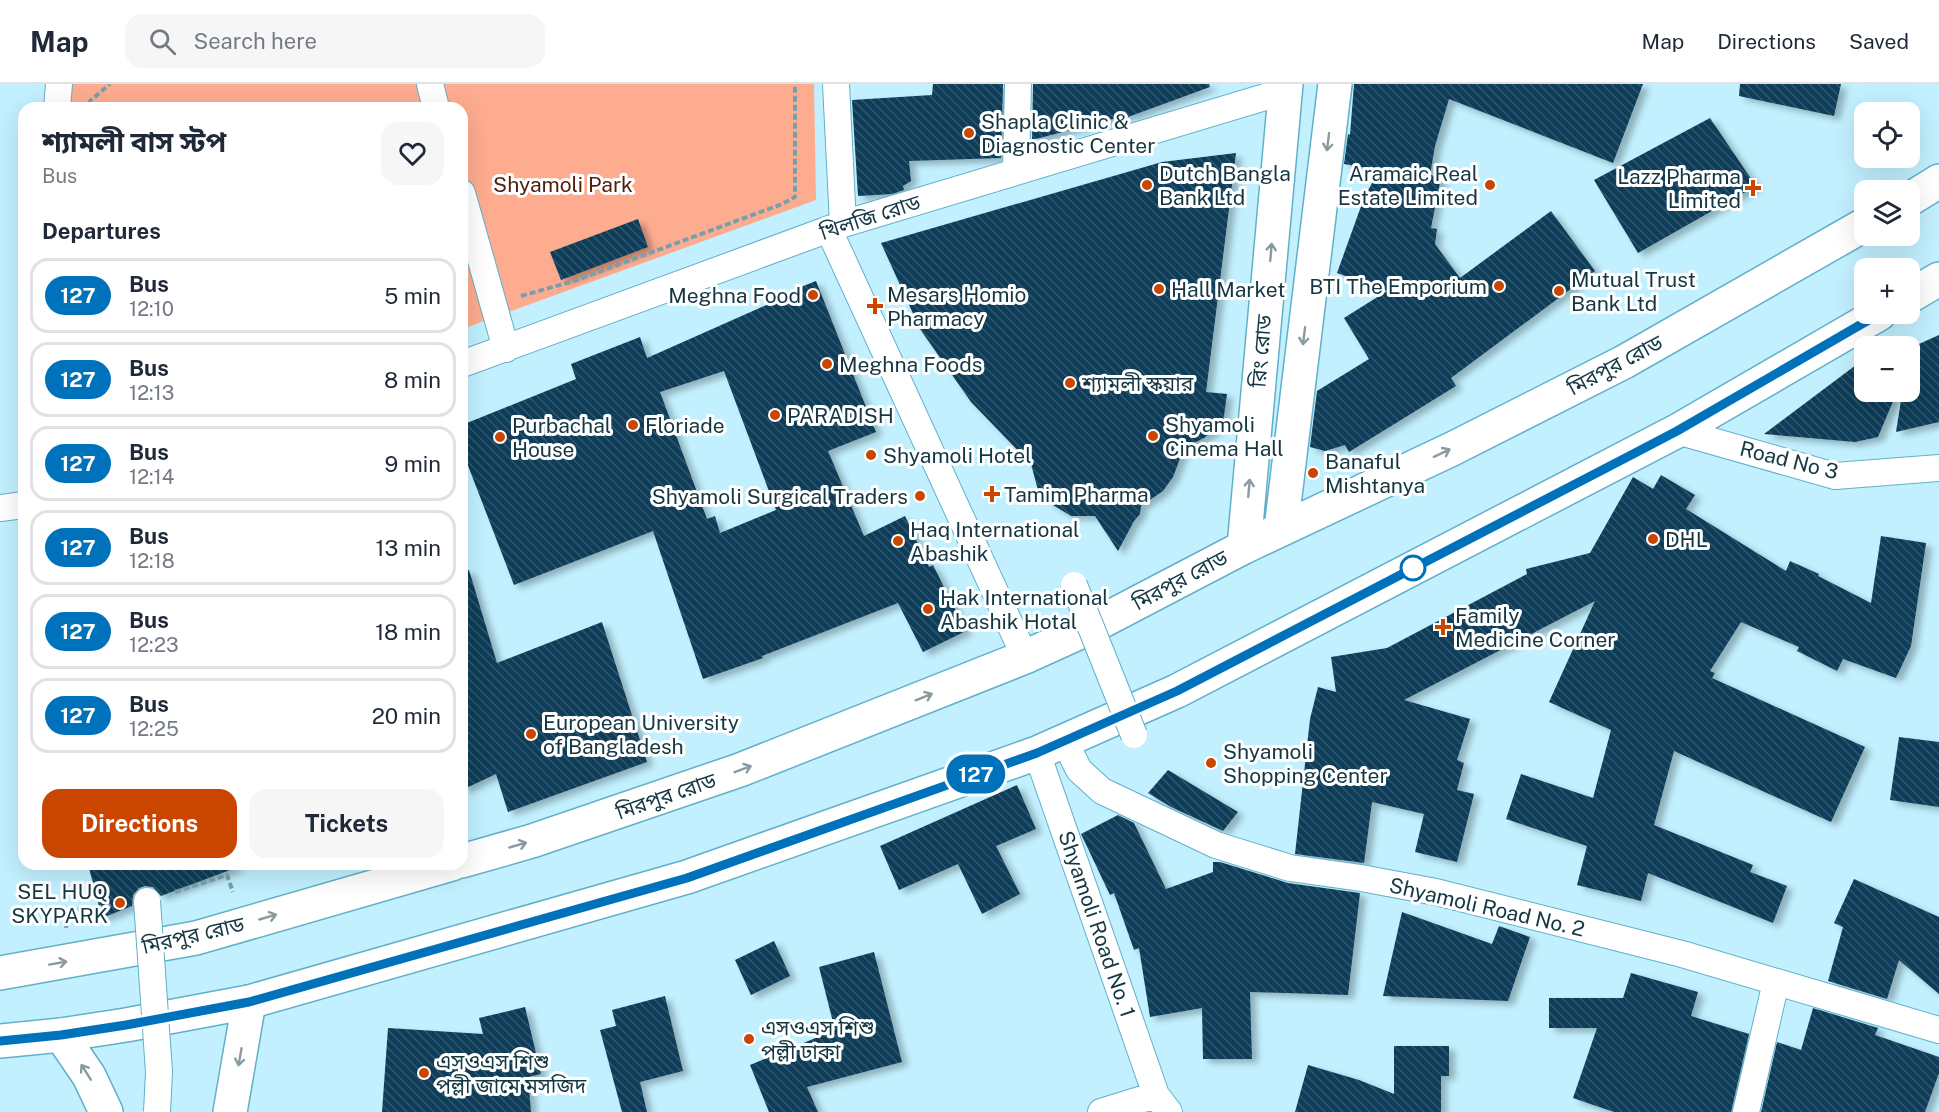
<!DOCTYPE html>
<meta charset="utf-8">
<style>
:root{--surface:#fff;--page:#f6f6f7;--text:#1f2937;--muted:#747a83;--line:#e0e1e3;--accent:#ca4500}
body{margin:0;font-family:"Public Sans","Noto Sans Bengali",sans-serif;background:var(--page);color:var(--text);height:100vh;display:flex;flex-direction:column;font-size:22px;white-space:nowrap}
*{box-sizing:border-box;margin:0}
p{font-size:20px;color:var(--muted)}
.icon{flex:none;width:33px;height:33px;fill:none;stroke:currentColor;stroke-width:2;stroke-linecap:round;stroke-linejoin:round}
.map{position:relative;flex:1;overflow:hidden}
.sheet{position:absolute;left:18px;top:18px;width:450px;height:768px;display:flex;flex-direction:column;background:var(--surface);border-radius:18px;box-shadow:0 6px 24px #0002}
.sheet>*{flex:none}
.badge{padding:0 12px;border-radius:20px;font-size:21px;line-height:39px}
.fabs{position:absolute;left:1854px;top:18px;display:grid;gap:12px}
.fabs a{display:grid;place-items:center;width:66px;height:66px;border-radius:12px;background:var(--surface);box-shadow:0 6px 24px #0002;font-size:30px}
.map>.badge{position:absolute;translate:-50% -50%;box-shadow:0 0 0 3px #fff}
h2{padding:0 24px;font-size:22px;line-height:54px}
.round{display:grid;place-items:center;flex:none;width:63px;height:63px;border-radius:18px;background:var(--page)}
.headline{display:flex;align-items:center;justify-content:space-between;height:102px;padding:0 24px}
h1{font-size:28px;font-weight:700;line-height:45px}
.cta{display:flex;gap:12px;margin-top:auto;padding:12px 24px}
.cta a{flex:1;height:69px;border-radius:18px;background:var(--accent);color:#fff;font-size:24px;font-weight:700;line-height:69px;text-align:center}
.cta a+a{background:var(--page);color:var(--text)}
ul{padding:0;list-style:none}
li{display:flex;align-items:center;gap:18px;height:75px;margin:0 12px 9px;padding:0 12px;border:3px solid var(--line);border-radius:18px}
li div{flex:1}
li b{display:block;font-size:22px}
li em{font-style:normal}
li .badge{min-width:66px;font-weight:700;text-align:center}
header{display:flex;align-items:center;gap:36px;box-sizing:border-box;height:84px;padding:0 30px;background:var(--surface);border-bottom:2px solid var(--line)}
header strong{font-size:28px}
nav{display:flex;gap:33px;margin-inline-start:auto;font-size:21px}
.search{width:420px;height:54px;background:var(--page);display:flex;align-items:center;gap:15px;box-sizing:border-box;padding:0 21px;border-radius:18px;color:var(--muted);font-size:22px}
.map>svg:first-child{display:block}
.park{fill:#feac8f}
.building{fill:url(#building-back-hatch);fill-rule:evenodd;filter:url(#shadow)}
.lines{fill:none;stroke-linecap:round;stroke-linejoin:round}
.street-casing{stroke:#61b0c9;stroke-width:28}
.secondary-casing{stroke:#61b0c9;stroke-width:36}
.primary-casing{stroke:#61b0c9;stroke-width:36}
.highway-casing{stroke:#61b0c9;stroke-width:36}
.path{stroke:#77a0ac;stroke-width:4;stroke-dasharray:6 3;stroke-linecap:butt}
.street{stroke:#fff;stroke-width:26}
.secondary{stroke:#fff;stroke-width:33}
.primary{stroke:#fff;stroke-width:33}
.highway{stroke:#fff;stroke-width:33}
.street-bridge-casing{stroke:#61b0c9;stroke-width:28;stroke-linecap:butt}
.street-bridge{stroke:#fff;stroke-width:26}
.oneway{stroke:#8a9ba0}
.line-casing{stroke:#fff;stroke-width:14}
.line{stroke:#0072bc;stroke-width:9}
.poi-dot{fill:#ca4500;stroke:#fff;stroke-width:2}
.stop-dot{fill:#fff;stroke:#0072bc;stroke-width:3}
.labels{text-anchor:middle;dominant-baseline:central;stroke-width:6;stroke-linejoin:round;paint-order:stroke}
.poi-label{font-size:21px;fill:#153741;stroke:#fff;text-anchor:start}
.park-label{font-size:21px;fill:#511e0b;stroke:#fff}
.street-label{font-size:21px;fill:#153741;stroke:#fff}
</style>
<header>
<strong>Map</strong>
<div class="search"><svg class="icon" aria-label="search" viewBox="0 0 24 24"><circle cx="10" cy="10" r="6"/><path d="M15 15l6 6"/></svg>Search here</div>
<nav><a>Map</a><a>Directions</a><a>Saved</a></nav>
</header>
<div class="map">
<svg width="1939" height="1028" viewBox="0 0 1939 1028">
<defs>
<pattern id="building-back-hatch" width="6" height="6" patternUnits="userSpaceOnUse" patternTransform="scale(1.5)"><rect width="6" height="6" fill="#0e3c58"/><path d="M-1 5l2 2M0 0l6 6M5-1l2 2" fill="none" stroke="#30576e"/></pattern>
<filter id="shadow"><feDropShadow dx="6" dy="4" stdDeviation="3" flood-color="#0004"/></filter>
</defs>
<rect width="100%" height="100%" fill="#c2f0ff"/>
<path class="park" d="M71 0H814L816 116 462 245V24H70Z"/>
<path class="building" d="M933 0H1003L1001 74 909 77 911 97 903 102 904 106 892 110 858 112 852 16 932 11Z
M1033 0H1209L1210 3 1128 33V31L1032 56Z
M1354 0H1643L1613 79 1449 15 1435 62 1430 91 1441 93 1431 144 1437 145 1435 160 1460 194 1551 127 1595 187 1451 294 1456 302 1349 368 1345 361 1325 367 1310 363 1317 307 1369 275 1344 234 1387 207 1337 189 1364 114 1379 86 1344 80 1348 50 1350 51Z
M1740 0H1841L1834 32 1739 12Z
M1710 34 1756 102 1638 169 1594 96Z
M1236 69 1206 308 1227 310 1223 339 1204 354 1184 364 1173 393 1163 407 1141 422 1140 430 1134 437 1118 467 1095 432H1071L1053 421 1038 406 1031 380 971 318 920 245 881 159 1162 78Z
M638 135 648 163 561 196 550 168Z
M816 197 876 348 828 367 864 452 905 432 929 483 933 481 966 547 923 568 898 519 762 572 763 574 703 595 653 447 514 501 462 366V341L576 295 571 280 640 253 647 274 780 215 778 212ZM724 287 776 426 720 449 715 432 707 435 660 308Z
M1939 251V338L1896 348 1902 310 1897 308 1878 353 1855 358 1764 350 1864 275V308H1910V264Z
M1661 391 1695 411 1686 425 1786 487 1790 477 1819 490 1818 492 1871 519 1881 452 1926 459 1911 562 1896 594 1843 575 1837 587 1797 567 1799 563 1741 538 1710 587 1715 589 1712 594 1865 663 1831 738 1674 667 1654 741 1753 781 1750 788 1787 802 1773 839 1648 789 1641 817 1577 801 1587 762 1506 735 1521 690 1593 714 1611 646 1549 618 1595 517 1404 616 1470 635 1457 676 1464 679 1457 706 1474 710 1457 778 1415 768 1424 730 1372 718 1364 779 1295 770 1310 635 1318 603 1336 608 1331 573 1387 564 1527 490 1526 485 1590 469 1633 393 1653 405Z
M469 486 497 579 602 538 647 678 508 728 496 690 462 706V487Z
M1899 653 1939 658V723L1890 716Z
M1168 686 1238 728 1223 747 1171 723 1148 709Z
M1017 701 1036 745 996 762 1020 810 982 830 958 780 899 806 880 762Z
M1118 731 1134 739 1166 805 1213 788V778H1220L1288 799 1360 809 1348 911 1250 908 1252 975H1203L1202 924 1150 933 1139 864 1134 866 1114 809 1110 811 1081 750Z
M88 780H237L238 783 161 812 153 803 145 802 139 804 133 811 132 822 102 834Z
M1854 795 1939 833V910L1899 876 1887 915 1828 897 1843 843 1834 839Z
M1402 828 1492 860 1499 842 1530 853 1508 917 1383 912Z
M774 857 790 892 751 911 735 876Z
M874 868 902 978 807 1003 818 1028H769L750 981 835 946 819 883Z
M1631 889 1698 908 1691 932 1749 950 1731 1028H1614L1573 1014 1597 944H1549V914H1623Z
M665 912 683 987 640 998 647 1028H622L600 946 616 942 612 926Z
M525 923 541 990 528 993 531 1028H382L388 944 483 950 479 934Z
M1813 924 1878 944 1875 951 1939 973V989L1925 1028H1761L1777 958 1801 966Z
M1394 962H1449V992H1441V1028H1295L1308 981 1359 996 1394 1010Z"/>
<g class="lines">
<g class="street-casing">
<path id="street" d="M430 0 436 24
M836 0 843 140
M57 24 59 0
M1016 87 1018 0
M462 109 506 265
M829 146 1025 573
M462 280 843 140 1285 7
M1677 347 1835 392 1939 384
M0 424 24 421
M1064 656 1079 686 1102 707 1216 761 1290 784 1361 794 1436 808 1682 870 1939 946
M1037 669 1156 1011
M1101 1028 1156 1011 1169 1028
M1746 1028 1776 898"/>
</g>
<g class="secondary-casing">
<path id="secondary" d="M1281 445 1335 0
M1244 463 1286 0"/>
</g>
<g class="primary-casing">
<path id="primary" d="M61 951 89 992 106 1028
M230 1028 249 918"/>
</g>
<g class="highway-casing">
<path id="highway" d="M1910 115 1939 97
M1910 212 1939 195
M462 777 532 757 740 686 1025 573 1091 543 1244 463 1452 365 1624 278 1864 141
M0 889 196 854 452 780
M0 957 61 951 126 941 249 918 687 793 1037 669 1177 607 1677 347 1879 230"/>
</g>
<path class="path" d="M90 20V17L110 0
M521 212 577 196 782 120 795 113V0
M1037 519 1048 514
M175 808 227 791 233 808
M66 844 68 827 118 821"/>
<use href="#street" class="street"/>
<use href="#secondary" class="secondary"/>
<use href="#primary" class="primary"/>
<use href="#highway" class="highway"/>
<g class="street-bridge-casing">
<path id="street-bridge" d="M1074 501 1134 651
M147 817 159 988 157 1028"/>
</g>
<use href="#street-bridge" class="street-bridge"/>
</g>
<defs><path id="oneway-shaft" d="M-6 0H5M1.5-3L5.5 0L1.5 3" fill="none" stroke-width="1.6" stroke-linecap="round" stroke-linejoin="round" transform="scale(1.5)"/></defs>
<g class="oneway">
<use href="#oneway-shaft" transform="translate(1328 58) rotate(97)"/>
<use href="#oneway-shaft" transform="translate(1271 168) rotate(-85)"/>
<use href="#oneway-shaft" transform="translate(1304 252) rotate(97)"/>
<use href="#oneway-shaft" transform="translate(1442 369) rotate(-25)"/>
<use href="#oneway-shaft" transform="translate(1249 404) rotate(-85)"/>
<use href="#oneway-shaft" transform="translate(924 613) rotate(-22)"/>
<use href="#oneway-shaft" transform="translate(743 685) rotate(-21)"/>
<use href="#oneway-shaft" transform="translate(518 761) rotate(-16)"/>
<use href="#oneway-shaft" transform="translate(268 833) rotate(-16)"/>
<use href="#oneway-shaft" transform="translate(58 879) rotate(-10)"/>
<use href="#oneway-shaft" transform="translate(240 973) rotate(100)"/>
<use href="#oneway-shaft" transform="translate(86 988) rotate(-122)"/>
</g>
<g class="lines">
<g class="line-casing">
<path id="line" d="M0 957 61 951 126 941 249 918 687 794 1037 669 1177 607 1635 369 1677 347 1879 230"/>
</g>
<use href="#line" class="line"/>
</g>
<g class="poi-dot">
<circle cx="969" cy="49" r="6"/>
<circle cx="1147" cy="101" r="6"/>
<circle cx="1490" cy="101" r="6"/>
<path d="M1750 95h6v6h6v6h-6v6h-6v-6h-6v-6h6z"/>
<circle cx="1499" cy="202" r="6"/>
<circle cx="1159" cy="205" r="6"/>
<circle cx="1559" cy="207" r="6"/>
<circle cx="813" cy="211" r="6"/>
<path d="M872 213h6v6h6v6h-6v6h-6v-6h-6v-6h6z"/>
<circle cx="827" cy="280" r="6"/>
<circle cx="1070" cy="299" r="6"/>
<circle cx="775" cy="331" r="6"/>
<circle cx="633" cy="341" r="6"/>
<circle cx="1153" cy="352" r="6"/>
<circle cx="500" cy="353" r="6"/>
<circle cx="871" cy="371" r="6"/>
<circle cx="1313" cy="389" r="6"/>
<path d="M989 401h6v6h6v6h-6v6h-6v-6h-6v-6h6z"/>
<circle cx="920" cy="412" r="6"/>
<circle cx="1653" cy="455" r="6"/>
<circle cx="898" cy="457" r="6"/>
<circle cx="928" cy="525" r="6"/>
<path d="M1440 534h6v6h6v6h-6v6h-6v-6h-6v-6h6z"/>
<circle cx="531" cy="650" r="6"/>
<circle cx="1211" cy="679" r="6"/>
<circle cx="120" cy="819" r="6"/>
<circle cx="749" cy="955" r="6"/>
<circle cx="424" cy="989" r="6"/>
</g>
<circle class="stop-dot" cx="1413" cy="484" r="12"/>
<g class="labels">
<g class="poi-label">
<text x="981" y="37">Shapla Clinic &amp;<tspan x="981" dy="24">Diagnostic Center</tspan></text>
<text x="1159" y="89">Dutch Bangla<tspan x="1159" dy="24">Bank Ltd</tspan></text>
<text x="1478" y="89" text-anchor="end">Aramaic Real<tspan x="1478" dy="24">Estate Limited</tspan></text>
<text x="1741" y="92" text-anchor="end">Lazz Pharma<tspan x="1741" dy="24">Limited</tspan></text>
<text x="1571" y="195">Mutual Trust<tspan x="1571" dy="24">Bank Ltd</tspan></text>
<text x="1487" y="202" text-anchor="end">BTI The Emporium</text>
<text x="1171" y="205">Hall Market</text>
<text x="887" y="210">Mesars Homio<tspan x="887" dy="24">Pharmacy</tspan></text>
<text x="801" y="211" text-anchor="end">Meghna Food</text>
<text x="839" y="280">Meghna Foods</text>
<text x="1082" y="299">শ্যামলী স্কয়ার</text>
<text x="787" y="331">PARADISH</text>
<text x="1165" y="340">Shyamoli<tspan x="1165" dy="24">Cinema Hall</tspan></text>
<text x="512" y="341">Purbachal<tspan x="512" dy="24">House</tspan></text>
<text x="645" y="341">Floriade</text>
<text x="883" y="371">Shyamoli Hotel</text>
<text x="1325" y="377">Banaful<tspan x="1325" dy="24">Mishtanya</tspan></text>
<text x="1004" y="410">Tamim Pharma</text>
<text x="908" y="412" text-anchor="end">Shyamoli Surgical Traders</text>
<text x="910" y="445">Haq International<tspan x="910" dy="24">Abashik</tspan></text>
<text x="1665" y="455">DHL</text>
<text x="940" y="513">Hak International<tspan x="940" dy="24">Abashik Hotal</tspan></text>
<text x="1455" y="531">Family<tspan x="1455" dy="24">Medicine Corner</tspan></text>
<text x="543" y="638">European University<tspan x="543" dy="24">of Bangladesh</tspan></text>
<text x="1223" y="667">Shyamoli<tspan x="1223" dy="24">Shopping Center</tspan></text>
<text x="108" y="807" text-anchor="end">SEL HUQ<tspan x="108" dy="24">SKYPARK</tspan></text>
<text x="761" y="943">এসওএস শিশু<tspan x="761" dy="24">পল্লী ঢাকা</tspan></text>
<text x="436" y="977">এসওএস শিশু<tspan x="436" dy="24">পল্লী জামে মসজিদ</tspan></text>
</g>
<g class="park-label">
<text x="563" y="100">Shyamoli Park</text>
</g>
<g class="street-label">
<text transform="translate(870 133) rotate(-18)">খিলজি রোড</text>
<text transform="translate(1261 267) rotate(-85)">রিং রোড</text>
<text transform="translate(1615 281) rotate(-28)">মিরপুর রোড</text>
<text transform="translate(1789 376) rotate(14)">Road No 3</text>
<text transform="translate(1180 496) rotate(-28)">মিরপুর রোড</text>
<text transform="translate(666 712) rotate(-19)">মিরপুর রোড</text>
<text transform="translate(1487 823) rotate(13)">Shyamoli Road No. 2</text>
<text transform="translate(1097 840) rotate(71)">Shyamoli Road No. 1</text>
<text transform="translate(193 851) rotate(-13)">মিরপুর রোড</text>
</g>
</g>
</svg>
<div class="fabs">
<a><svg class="icon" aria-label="locate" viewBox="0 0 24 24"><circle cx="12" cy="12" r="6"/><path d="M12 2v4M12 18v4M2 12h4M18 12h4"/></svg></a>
<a><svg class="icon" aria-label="layers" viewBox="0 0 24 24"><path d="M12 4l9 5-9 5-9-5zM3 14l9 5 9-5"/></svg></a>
<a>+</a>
<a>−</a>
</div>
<b class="badge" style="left:976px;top:690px;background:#0072bc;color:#fff">127</b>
<section class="sheet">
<div class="headline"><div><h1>শ্যামলী বাস স্টপ</h1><p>Bus</p></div><a class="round"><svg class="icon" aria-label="heart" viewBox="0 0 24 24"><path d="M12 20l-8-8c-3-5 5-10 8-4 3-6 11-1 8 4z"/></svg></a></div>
<h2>Departures</h2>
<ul>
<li><span class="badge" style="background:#0072bc;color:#fff">127</span><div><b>Bus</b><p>12:10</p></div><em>5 min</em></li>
<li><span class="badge" style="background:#0072bc;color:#fff">127</span><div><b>Bus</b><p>12:13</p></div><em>8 min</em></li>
<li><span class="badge" style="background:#0072bc;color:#fff">127</span><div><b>Bus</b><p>12:14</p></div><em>9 min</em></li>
<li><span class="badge" style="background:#0072bc;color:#fff">127</span><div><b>Bus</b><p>12:18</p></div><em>13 min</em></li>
<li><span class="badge" style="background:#0072bc;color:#fff">127</span><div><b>Bus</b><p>12:23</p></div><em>18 min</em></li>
<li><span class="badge" style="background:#0072bc;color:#fff">127</span><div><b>Bus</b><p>12:25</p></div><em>20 min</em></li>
</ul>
<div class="cta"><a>Directions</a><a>Tickets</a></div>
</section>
</div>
